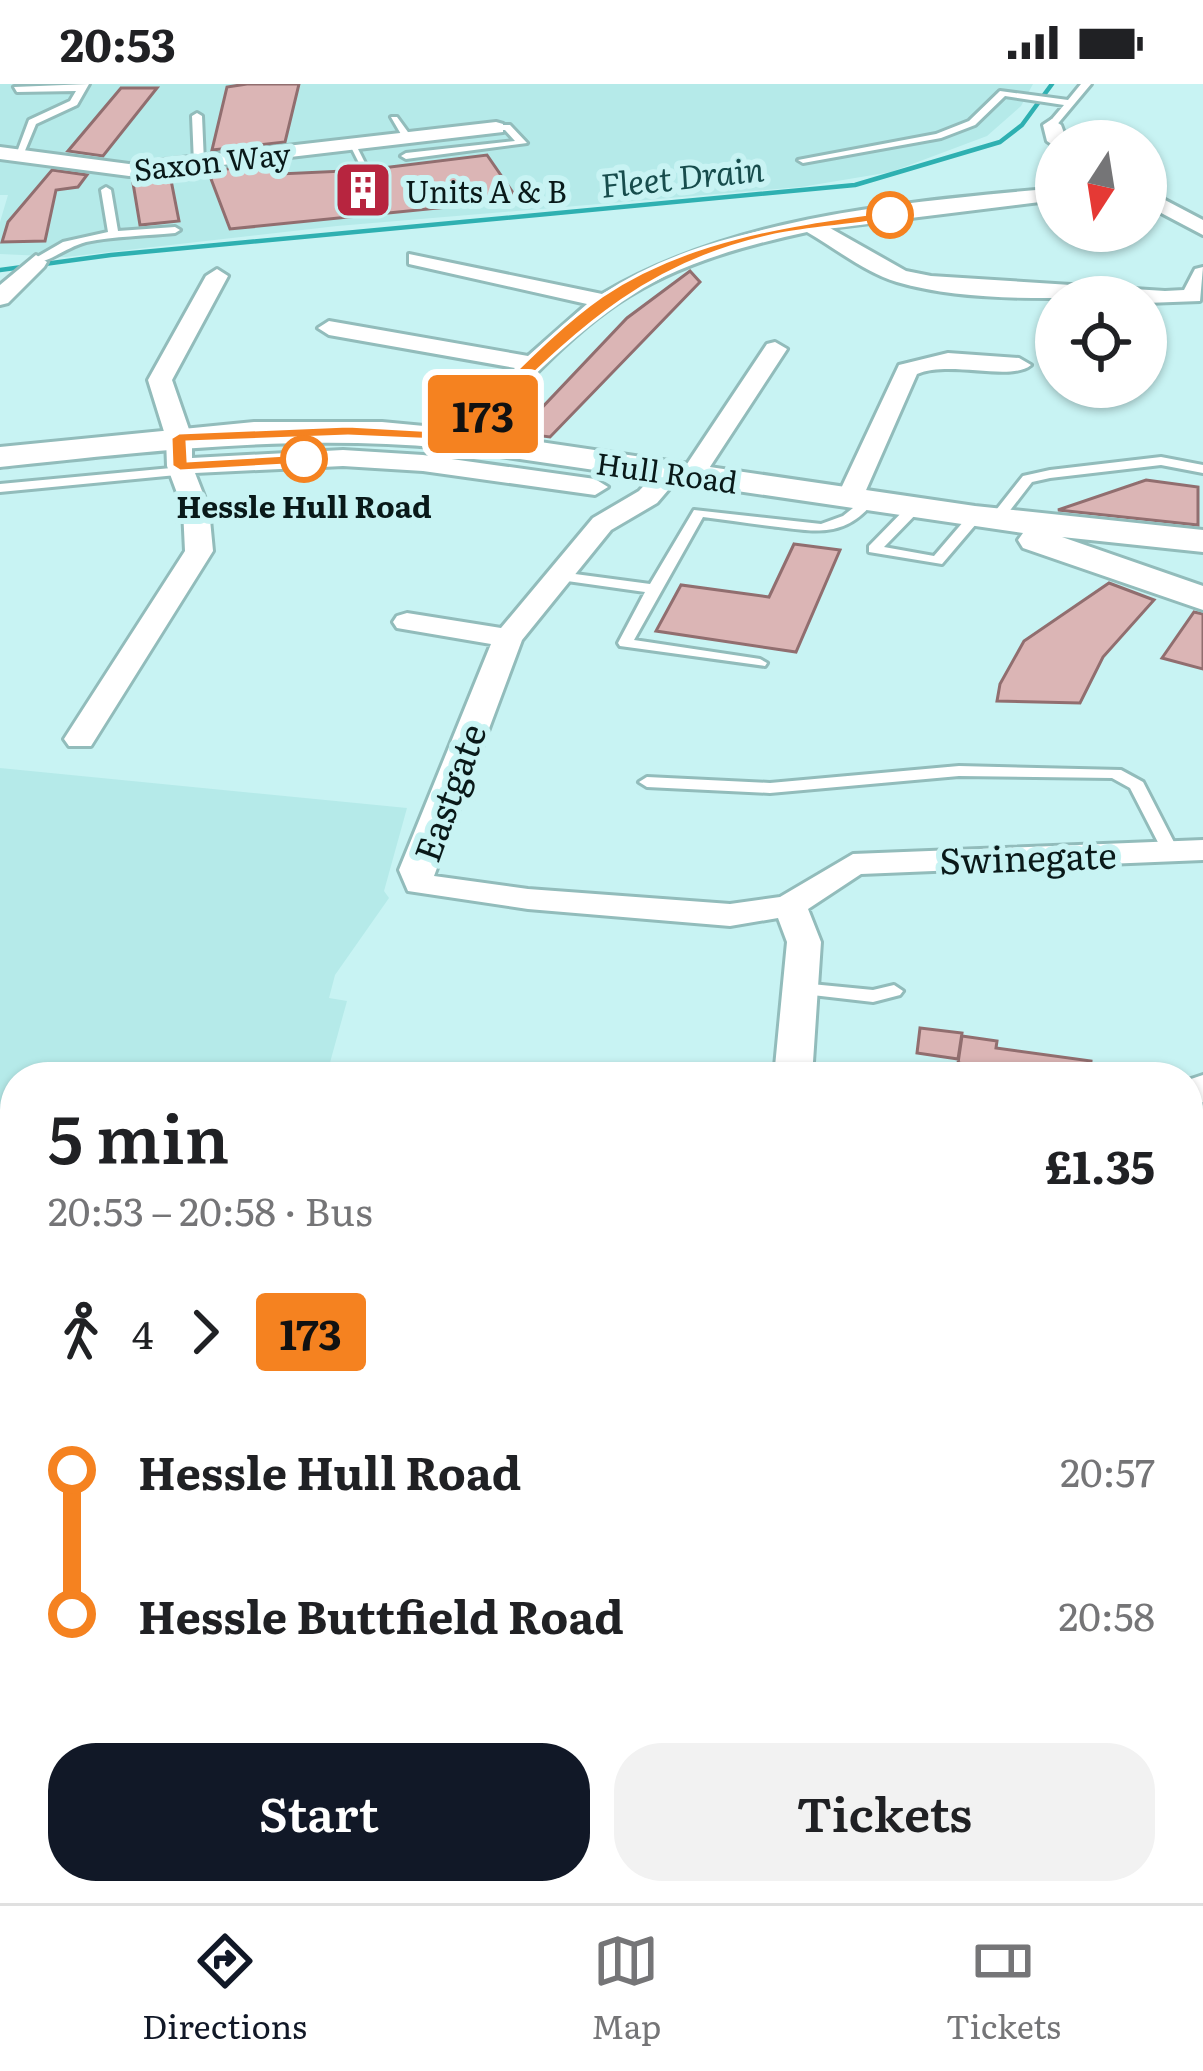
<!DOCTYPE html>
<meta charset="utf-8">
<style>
:root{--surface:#fff;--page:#f2f2f2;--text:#202124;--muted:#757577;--line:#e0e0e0;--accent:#111827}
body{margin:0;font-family:Literata,serif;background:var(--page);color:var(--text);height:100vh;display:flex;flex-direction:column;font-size:45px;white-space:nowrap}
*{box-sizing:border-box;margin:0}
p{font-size:39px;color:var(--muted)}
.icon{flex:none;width:66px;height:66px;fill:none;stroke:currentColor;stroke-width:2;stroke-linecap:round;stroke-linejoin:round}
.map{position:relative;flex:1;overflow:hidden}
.panel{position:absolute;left:0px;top:978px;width:1203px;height:843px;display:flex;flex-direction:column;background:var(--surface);border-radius:48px 48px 0 0;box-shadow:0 3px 9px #0004}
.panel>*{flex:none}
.badge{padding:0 24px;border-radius:9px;font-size:42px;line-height:78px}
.needle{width:78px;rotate:192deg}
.buttons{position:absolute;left:1035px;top:36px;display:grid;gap:24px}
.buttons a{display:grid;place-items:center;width:132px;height:132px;border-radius:50%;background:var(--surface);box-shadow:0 3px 9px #0004;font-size:60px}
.map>.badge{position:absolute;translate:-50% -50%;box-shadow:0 0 0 6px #fff}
.legs{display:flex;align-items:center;gap:18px;height:132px;padding:0 48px;font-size:39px}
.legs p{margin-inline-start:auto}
.head{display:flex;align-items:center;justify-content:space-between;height:204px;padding:0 48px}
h1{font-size:66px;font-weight:600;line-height:90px}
.cta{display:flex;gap:24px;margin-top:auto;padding:24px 48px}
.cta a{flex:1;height:138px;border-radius:48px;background:var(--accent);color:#fff;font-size:48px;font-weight:600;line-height:138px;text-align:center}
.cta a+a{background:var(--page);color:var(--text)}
ul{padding:0 48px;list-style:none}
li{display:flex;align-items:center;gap:42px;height:144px;font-size:45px}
li i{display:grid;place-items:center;width:18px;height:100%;margin:0 15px;background:currentColor}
li i::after{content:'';width:30px;height:30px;margin:-15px;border:9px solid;border-radius:50%;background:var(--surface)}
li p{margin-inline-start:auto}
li:first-child i{background:linear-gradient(#0000 50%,currentColor 0)}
li:last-child i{background:linear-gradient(currentColor 50%,#0000 0)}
.status{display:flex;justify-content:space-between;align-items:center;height:84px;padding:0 60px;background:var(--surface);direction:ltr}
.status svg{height:33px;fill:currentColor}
.menu{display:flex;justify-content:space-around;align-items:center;height:168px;border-top:3px solid var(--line);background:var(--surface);font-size:33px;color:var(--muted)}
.menu a{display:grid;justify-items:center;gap:6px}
.menu .on{color:var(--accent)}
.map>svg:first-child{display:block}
.built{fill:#b5eae9}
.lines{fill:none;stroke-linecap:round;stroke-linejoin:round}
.stream{stroke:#2eb0b1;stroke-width:4.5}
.building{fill:#dbb5b5;stroke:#916e6f;stroke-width:3}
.lane-casing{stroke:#92bcbb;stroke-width:6}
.street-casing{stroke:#92bcbb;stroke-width:6}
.secondary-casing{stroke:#92bcbb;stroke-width:6}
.lane{fill:#fff;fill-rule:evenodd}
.street{fill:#fff;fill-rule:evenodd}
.secondary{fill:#fff;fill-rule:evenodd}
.line-1{fill:#f58220;stroke:#fff;stroke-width:3}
.stop-1-dot{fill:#fff;stroke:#f58220;stroke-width:6}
.labels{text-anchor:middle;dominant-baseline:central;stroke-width:12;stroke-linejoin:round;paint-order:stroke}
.far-street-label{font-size:30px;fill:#091919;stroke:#c8f3f3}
.far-poi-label{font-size:30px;fill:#091919;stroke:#c8f3f3;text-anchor:start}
.far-stop-label{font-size:30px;font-weight:bold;fill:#091919;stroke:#c8f3f3}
.far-water-label{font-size:33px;font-style:italic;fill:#174d4d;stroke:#c8f3f3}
.street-label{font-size:36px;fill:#091919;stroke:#c8f3f3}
</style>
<div class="status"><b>20:53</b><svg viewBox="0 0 49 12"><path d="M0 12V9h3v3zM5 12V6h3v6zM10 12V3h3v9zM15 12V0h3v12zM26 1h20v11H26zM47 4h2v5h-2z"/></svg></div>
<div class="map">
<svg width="1203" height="1819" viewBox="0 0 1203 1819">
<rect width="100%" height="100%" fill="#c8f3f3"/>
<path class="built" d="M0 0H1033L1021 22 987 52 891 88 801 103 337 142 66 173 0 170V138L8 111H0Z
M0 684 407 724 384 807 389 814 335 891 329 914 347 917 326 993H15V1417L0 1408Z"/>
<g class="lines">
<path class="stream" d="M0 186 111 171 855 101 1000 58 1022 41 1052 0"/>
</g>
<path class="building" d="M247 0H299L285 58 212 66 227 3Z
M121 4H157L103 72 68 67Z
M487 71 518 116 230 145 208 87 282 79 280 90 366 86Z
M52 86 87 91 78 103 56 106 45 157 2 158 8 138Z
M171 96 179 137 140 141 133 99Z
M690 187 700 198 550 353 518 349 627 234Z
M1146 396 1198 403V441L1058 426Z
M794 460 840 466 796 568 656 547 681 501 769 513Z
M1109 499 1154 516 1103 573 1080 619 997 617 1000 600 1024 557Z
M1194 528 1203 530V585L1162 574Z
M920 944 962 949 958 975 917 969Z
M962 952 997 957 996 964 1091 977 1090 993H993L994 984 958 979Z"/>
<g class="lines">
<g class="lane-casing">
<path id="lane" d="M89 0 77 21 36 40 24 69 16 71 29 36 70 17 76 7 17 8 14 3Z
M1081 0H1091L1055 43 1047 41 1064 21 1005 12 975 41 941 54 803 79 798 76 936 50 969 37 1000 7 1068 16Z
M197 29 202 32 204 79 199 82 194 79 192 32Z
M391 33H397L413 55 411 57H405Z
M496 41H510L527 59 406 75 401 72 406 69 515 57 505 46H493L491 44Z
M349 59H355L366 81H360Z
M106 103 111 106 118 147 175 143 180 146 175 149C145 152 115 152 86 158 67 163 50 178 32 180V176L63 158 108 148 101 106Z
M1161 373 1203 381V389L1161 381 1050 394 1032 398 1001 438H991L989 435 1023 392 1050 386Z
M182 383 187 384V390L0 408V400Z
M868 412 875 416C845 456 813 447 770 442 748 439 725 436 703 433L634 556 760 575 767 579 765 582 620 562 618 559 645 508 560 496 553 492 560 488 650 500 694 426 821 440 843 432Z
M916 418 921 419V425L884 463 934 472 970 430H980L982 433 942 480 869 468V462L911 419Z
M959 682 1121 686 1143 698 1178 766 1170 771 1164 770 1130 704 1112 694 959 692 770 709 647 703 639 698 647 693 770 699Z
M801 899 873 906 894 901 903 907 900 911 873 918 795 909 792 905Z"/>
</g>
<g class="street-casing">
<path id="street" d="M1052 35 1061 41 1067 57H1056V63L1047 57 1043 41Z
M496 38 503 40V48L129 92 0 75V63L129 80Z
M1056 104V116L830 144 906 187 931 192 1165 207 1184 206 1195 185 1203 183 1200 217 1146 219V213C1069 213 971 220 897 198 866 189 835 164 807 148 738 163 667 183 609 225 556 263 514 315 466 358L457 361 444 353 448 348 515 284 329 251 318 244 329 237 528 272 587 220 409 180V170L602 210C739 130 901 119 1056 104Z
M1146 106 1203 136V151L1146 121Z
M36 171 47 178 44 183 8 219 0 221V201Z
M217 185 228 192 172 296 192 354V374L343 366 423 371 595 395 608 403 595 411 423 387 343 382 195 389 209 425 213 467 91 662H69L64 655 185 467 183 425 167 382 166 354 148 296 206 192Z
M775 258 787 265 702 395 693 398 681 391 657 419 611 446 522 556 434 792 528 805 730 820 780 813 853 770 1203 756V776L861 790 808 825 821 858 812 993H774L787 858 778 834 730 842 528 825 408 807 399 786 491 560 397 544 393 538 397 532 407 529 501 544 593 434 639 407 662 382 671 379 683 386 767 260Z
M948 269 1019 274 1031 281C1011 298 950 276 917 290L863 413 850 421 841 419 837 413 899 281Z
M1203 991V1018L1188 1023V996Z
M1188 1390 1203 1395V1435L1188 1430Z
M0 1458 15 1463V1507L0 1502Z
M15 1630V1685L0 1691V1636Z
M517 1806H586L592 1819H523Z"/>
</g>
<g class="secondary-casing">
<path id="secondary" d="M254 338H382L445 344 975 422 1203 446V468L1062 453 1203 502V526L1023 464 1018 456 1023 449 445 364C295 350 149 367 0 383V363Z"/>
</g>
<use href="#lane" class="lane"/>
<use href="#street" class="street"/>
<use href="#secondary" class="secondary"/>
</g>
<path class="line-1" d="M890 127 894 134C855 142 814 143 775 151 632 181 564 262 463 357L348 352 187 358 188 377 304 370 312 375 304 380 180 387 172 382 171 354 179 349 348 342 453 348C500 305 550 248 602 212 688 154 790 141 890 127Z"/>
<defs>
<g id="building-square" transform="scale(3)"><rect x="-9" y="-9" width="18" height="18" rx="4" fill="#b7253f" stroke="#c8f3f3"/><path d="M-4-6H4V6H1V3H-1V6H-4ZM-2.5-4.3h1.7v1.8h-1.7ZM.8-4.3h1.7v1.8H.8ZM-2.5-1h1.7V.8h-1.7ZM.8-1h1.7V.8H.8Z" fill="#fff"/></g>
</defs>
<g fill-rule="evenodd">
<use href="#building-square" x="363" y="106"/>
</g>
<g class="stop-1-dot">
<circle cx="890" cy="131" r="21"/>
<circle cx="304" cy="375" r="21"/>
</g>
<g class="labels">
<g class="far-street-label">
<text transform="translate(212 76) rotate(-6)">Saxon Way</text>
<text transform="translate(667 387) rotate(8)">Hull Road</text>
</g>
<g class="far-poi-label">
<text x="405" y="106">Units A &amp; B</text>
</g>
<g class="far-stop-label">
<text x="304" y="421">Hessle Hull Road</text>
</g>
<g class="far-water-label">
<text transform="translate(682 91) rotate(-6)">Fleet Drain</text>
</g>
<g class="street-label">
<text transform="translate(448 708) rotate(-70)">Eastgate</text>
<text transform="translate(1028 772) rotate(-2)">Swinegate</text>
</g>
</g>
</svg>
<div class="buttons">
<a><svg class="needle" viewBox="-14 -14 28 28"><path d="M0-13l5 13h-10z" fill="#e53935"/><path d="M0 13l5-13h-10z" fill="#757577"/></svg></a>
<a><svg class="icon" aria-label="locate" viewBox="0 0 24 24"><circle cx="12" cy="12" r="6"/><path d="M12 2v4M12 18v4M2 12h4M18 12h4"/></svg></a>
</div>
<b class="badge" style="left:483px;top:330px;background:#f58220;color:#111">173</b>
<section class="panel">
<div class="head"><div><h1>5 min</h1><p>20:53 – 20:58 · Bus</p></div><b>£1.35</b></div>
<div class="legs"><svg class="icon" aria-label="walk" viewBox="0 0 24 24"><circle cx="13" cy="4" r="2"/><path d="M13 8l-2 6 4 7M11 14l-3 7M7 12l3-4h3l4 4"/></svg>4<svg class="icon" aria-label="forward" viewBox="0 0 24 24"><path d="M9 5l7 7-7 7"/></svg><b class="badge" style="background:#f58220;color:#111">173</b></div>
<ul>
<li><i style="color:#f58220"></i><b>Hessle Hull Road</b><p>20:57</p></li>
<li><i style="color:#f58220"></i><b>Hessle Buttfield Road</b><p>20:58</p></li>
</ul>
<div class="cta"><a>Start</a><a>Tickets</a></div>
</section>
</div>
<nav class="menu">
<a class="on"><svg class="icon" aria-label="directions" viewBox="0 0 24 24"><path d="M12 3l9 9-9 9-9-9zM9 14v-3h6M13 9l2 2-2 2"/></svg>Directions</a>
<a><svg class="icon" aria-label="map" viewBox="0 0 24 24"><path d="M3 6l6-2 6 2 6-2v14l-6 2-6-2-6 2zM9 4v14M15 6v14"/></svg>Map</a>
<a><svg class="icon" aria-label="tickets" viewBox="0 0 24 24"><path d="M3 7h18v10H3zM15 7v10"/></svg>Tickets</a>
</nav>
